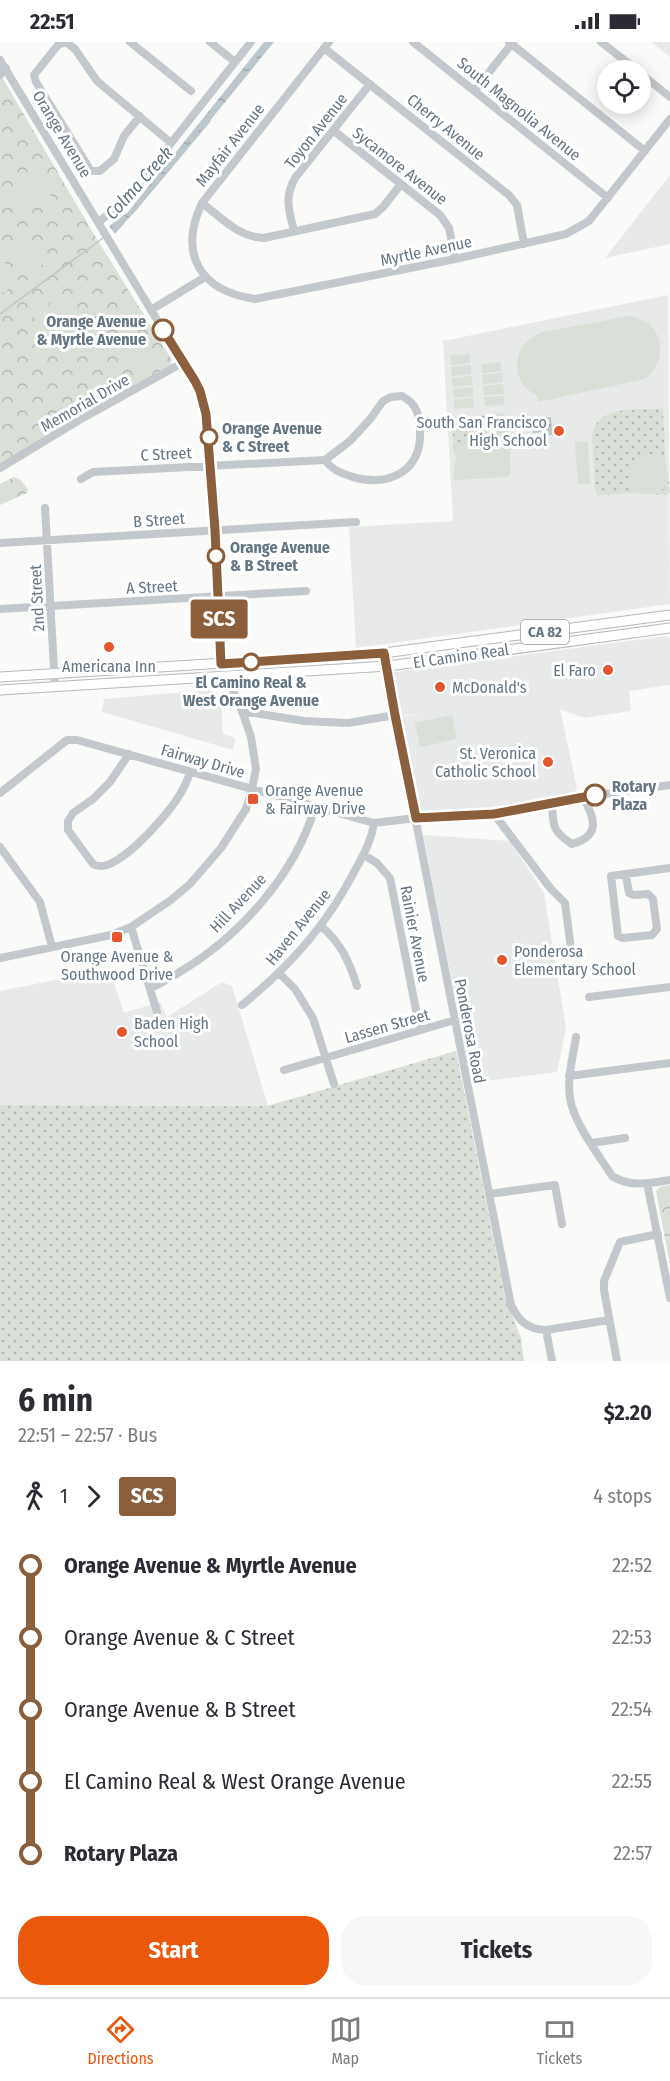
<!DOCTYPE html>
<meta charset="utf-8">
<style>
:root{--surface:#fff;--page:#f7f7f7;--text:#2b2b33;--muted:#7c7c81;--line:#e1e1e2;--accent:#ea580c}
body{margin:0;font-family:"Fira Sans Condensed",sans-serif;background:var(--page);color:var(--text);height:100vh;display:flex;flex-direction:column;font-size:22px;white-space:nowrap}
*{box-sizing:border-box;margin:0}
p{font-size:20px;color:var(--muted)}
.icon{flex:none;width:33px;height:33px;fill:none;stroke:currentColor;stroke-width:2;stroke-linecap:round;stroke-linejoin:round}
.map{position:relative;height:1319px;overflow:hidden}
.panel{display:flex;flex-direction:column;background:var(--surface);flex:1}
.panel>*{flex:none}
.badge{padding:0 12px;border-radius:4px;font-size:21px;line-height:39px}
.tools{position:absolute;left:597px;top:18px;display:grid;gap:12px}
.tools a{display:grid;place-items:center;width:54px;height:54px;border-radius:50%;background:var(--surface);box-shadow:0 3px 15px #0003;font-size:30px}
.map>.badge{position:absolute;translate:-50% -50%;box-shadow:0 0 0 3px #fff}
.legs{display:flex;align-items:center;gap:9px;height:66px;padding:0 18px;font-size:20px}
.legs p{margin-inline-start:auto}
.head{display:flex;align-items:center;justify-content:space-between;height:102px;padding:0 18px}
h1{font-size:33px;font-weight:700;line-height:45px}
.primary-button{display:flex;gap:12px;margin-top:auto;padding:12px 18px}
.primary-button a{flex:1;height:69px;border-radius:24px;background:var(--accent);color:#fff;font-size:24px;font-weight:700;line-height:69px;text-align:center}
.primary-button a+a{background:var(--page);color:var(--text)}
ul{padding:0 18px;list-style:none}
li{display:flex;align-items:center;gap:21px;height:72px;font-size:22px}
li i{display:grid;place-items:center;width:9px;height:100%;margin:0 8px;background:currentColor}
li i::after{content:'';width:15px;height:15px;margin:-8px;border:4px solid;border-radius:50%;background:var(--surface)}
li p{margin-inline-start:auto}
li:first-child i{background:linear-gradient(#0000 50%,currentColor 0)}
li:last-child i{background:linear-gradient(currentColor 50%,#0000 0)}
.status{display:flex;justify-content:space-between;align-items:center;height:42px;padding:0 30px;background:var(--surface);direction:ltr}
.status svg{height:16px;fill:currentColor}
.tabs{display:flex;justify-content:space-around;align-items:center;height:84px;border-top:2px solid var(--line);background:var(--surface);font-size:16px;color:var(--muted)}
.tabs a{display:grid;justify-items:center;gap:3px}
.tabs .selected{color:var(--accent)}
.map>svg:first-child{display:block}
.built{fill:#e8e9e9}
.grass{fill:url(#grass-dots)}
.park{fill:url(#park-crowns)}
.pitch{fill:#dadfd7}
.water{fill:url(#water-ripples)}
.lines{fill:none;stroke-linecap:round;stroke-linejoin:round}
.stream{stroke:#bbc7cb;stroke-width:1.5}
.major-casing{stroke:#b5babe;stroke-width:11}
.minor{stroke:#c3c8cc;stroke-width:8}
.major{stroke:#fff;stroke-width:9}
.line-1-casing{stroke:#fff;stroke-width:14}
.line-1{stroke:#8b5e3c;stroke-width:9}
.stop-1-dot{fill:#fff;stroke:#8b5e3c;stroke-width:3}
.poi-dot{fill:#e4572e;stroke:#fff;stroke-width:2}
.labels{text-anchor:middle;dominant-baseline:central;stroke-width:6;stroke-linejoin:round;paint-order:stroke}
.shield{fill:#fff;stroke:#939fa8;stroke-width:1.5}
.shield-label{font-size:15px;font-weight:bold;fill:#657683}
.street-label{font-size:16px;fill:#657683;stroke:#fff}
.stop-label{font-size:16px;font-weight:bold;fill:#657683;stroke:#fff;text-anchor:start}
.poi-label{font-size:16px;fill:#657683;stroke:#fff;text-anchor:start}
.water-label{font-size:18px;font-style:italic;fill:#60757c;stroke:#fff}
</style>
<div class="status"><b>22:51</b><svg viewBox="0 0 49 12"><path d="M0 12V9h3v3zM5 12V6h3v6zM10 12V3h3v9zM15 12V0h3v12zM26 1h20v11H26zM47 4h2v5h-2z"/></svg></div>
<div class="map">
<svg width="670" height="1319" viewBox="0 0 670 1319">
<defs>
<pattern id="grass-dots" width="8" height="8" patternUnits="userSpaceOnUse" patternTransform="scale(1.5)"><rect width="8" height="8" fill="#dadfd7"/><path d="M2 2h.1M6 6h.1" fill="none" stroke="#b4b9b4" stroke-width="1.8" stroke-linecap="round"/></pattern>
<pattern id="park-crowns" width="20" height="18" patternUnits="userSpaceOnUse" patternTransform="scale(1.5)"><rect width="20" height="18" fill="#dadfd7"/><path d="M2 6a3 3 0 1 1 6 0M12 15a3 3 0 1 1 6 0" fill="none" stroke="#b4b9b4"/></pattern>
<pattern id="water-ripples" width="26" height="14" patternUnits="userSpaceOnUse" patternTransform="scale(1.5)"><rect width="26" height="14" fill="#bbc7cb"/><path d="M2 4q2-2 4 0t4 0M15 11q2-2 4 0t4 0" fill="none" stroke="#9ca6aa"/></pattern>
</defs>
<rect width="100%" height="100%" fill="#fafaf8"/>
<path class="built" d="M651 0H670V15Z
M670 133V202L605 216Z
M668 253 670 562 356 606 349 485 453 479 443 299Z
M666 594 670 596V643L629 649 631 669 584 676 560 667 577 746 574 753 558 759 468 770 441 769 423 770 417 768 399 678 401 675 427 671 402 674 394 630Z
M209 648 221 654 223 692 235 696 233 708 102 670 104 657Z
M423 793 510 799 544 851 566 986 557 1030 472 1041Z
M109 927 124 971 160 960 167 975 222 940 232 944 268 1064 0 1063V949Z"/>
<path class="grass" d="M663 367 665 412 670 450 667 453 630 451 598 453 595 449 592 392C599 362 640 368 663 367Z
M504 371 505 379C483 381 463 392 457 414L454 412 452 384 456 376Z
M456 1009 505 1255 521 1296 524 1319H0V1063L267 1064Z"/>
<path class="park" d="M2 35 95 194 172 318 170 323 0 422V37Z
M14 435 21 438 28 448 27 451 0 463V442Z
M670 1143V1223L656 1149 660 1145Z"/>
<path class="pitch" d="M37 133 52 155 20 176 5 154Z
M28 202 42 223 27 233 14 211Z
M4 220 18 241 3 251 0 245V223Z
M57 257C73 261 83 282 70 296 66 301 57 304 52 307L33 274Z
M629 274C664 279 670 317 645 337L538 360 537 354C507 339 512 300 543 290Z
M143 291 157 313 156 318 134 332C115 314 120 300 143 291Z
M470 312V321L451 323 450 313Z
M501 320V329L482 331 481 322Z
M471 323V332L452 334 451 325Z
M502 331 503 340 483 342 482 333Z
M472 334V343L453 345 452 336Z
M503 342 504 352 484 353 483 344Z
M473 345V354L454 356 453 347Z
M504 354V363L485 364 484 355Z
M473 356 474 365 454 367V358Z
M508 379 511 432 508 435 454 438C453 402 471 382 508 379Z
M588 399 590 442H578L575 400Z
M653 412 664 415 665 447 633 449C625 432 633 414 653 412Z
M452 673 457 697 420 705 415 681Z"/>
<path class="water" d="M264 0H274L165 134 115 192 109 184 128 170Z
M551 375 552 393 543 394V390L533 391 532 376Z"/>
<g class="lines">
<path class="stream" d="M132 172 210 79
M0 272 103 196"/>
<g class="major-casing">
<path id="major" d="M0 635 384 611 670 573
M0 648 388 624 670 586"/>
</g>
<path class="minor" d="M65 0 58 3 34 33 36 40 91 129H100L114 117 124 94 140 74
M66 0 75 7 97 39 170 100
M130 0 191 49
M210 0 235 20
M329 0 202 161C178 212 200 249 255 257L455 217 566 192 589 179 670 77
M413 0 608 156
M509 0 645 109
M601 0 637 28
M324 6 509 153 517 163 524 202
M0 18 200 349 209 392 221 622 242 669 251 695 256 727 252 747 246 767 221 806 190 842 171 858 131 885 111 893 0 916
M640 31 670 55
M0 33 6 26
M475 48 513 0
M334 89 440 173 449 186 455 217
M202 161C222 176 238 195 264 196L375 172 383 165 401 142
M99 180 130 153 251 0
M294 189C289 168 284 156 295 136L370 42
M151 268 205 235
M402 354C417 362 419 372 420 388 422 428 392 444 356 436 343 432 333 429 325 418L350 399 371 376 383 359 391 355Z
M0 426 81 377 184 320
M81 437 93 430 325 418
M45 466 55 645
M0 501 356 480
M0 567 306 549
M384 611 395 673 511 1263C519 1279 527 1287 546 1288L609 1278
M242 669 304 679 348 681 395 673
M129 712 110 740 93 757 73 771 68 779V788L93 822C113 836 164 776 175 760 182 750 187 741 190 730
M0 751 67 698H77L374 781 416 776 494 772 552 763 583 755 670 743
M552 763C553 784 553 790 572 802 601 794 595 776 583 755
M494 772 551 847 565 861 571 907
M0 805 40 860 52 905
M364 813 377 821 390 836 420 988
M626 833 629 851 634 853 648 852 653 857 657 887 652 893 623 896 618 894 611 834 670 826
M321 884C341 901 349 919 357 944
M131 885 157 970
M279 931 295 947 313 976 334 1042
M150 946C160 943 169 936 178 931 239 895 295 833 315 765
M589 955 670 945
M242 963C287 927 326 884 353 832 362 816 371 800 374 781
M576 995C573 1014 567 1036 570 1056 573 1080 599 1113 612 1134 631 1146 649 1141 670 1138
M284 1028 455 978
M569 1034 670 1021
M592 1101 625 1096
M647 1141 670 1256
M489 1152 555 1143 562 1182
M546 1288 552 1319
M617 1319 604 1248V1239L620 1200 658 1192"/>
<use href="#major" class="major"/>
</g>
<g class="lines">
<g class="line-1-casing">
<path id="line-1" d="M163 288 195 339 200 349 206 372 215 488 221 622 384 611 395 673 416 776 494 772 595 753"/>
</g>
<use href="#line-1" class="line-1"/>
</g>
<g class="stop-1-dot">
<circle cx="163" cy="288" r="10"/>
<circle cx="209" cy="395" r="8"/>
<circle cx="216" cy="514" r="8"/>
<circle cx="251" cy="620" r="8"/>
<circle cx="595" cy="753" r="10"/>
</g>
<g class="poi-dot">
<circle cx="559" cy="389" r="6"/>
<circle cx="109" cy="605" r="6"/>
<circle cx="608" cy="628" r="6"/>
<circle cx="440" cy="645" r="6"/>
<circle cx="548" cy="720" r="6"/>
<rect x="247" y="751" width="12" height="12" rx="3"/>
<rect x="111" y="889" width="12" height="12" rx="3"/>
<circle cx="502" cy="918" r="6"/>
<circle cx="122" cy="990" r="6"/>
</g>
<g class="labels">
<rect class="shield" x="521" y="578" width="48" height="24" rx="4.5"/>
<g class="shield-label">
<text x="545" y="590">CA 82</text>
</g>
<g class="street-label">
<text transform="translate(519 67) rotate(39)">South Magnolia Avenue</text>
<text transform="translate(446 85) rotate(39)">Cherry Avenue</text>
<text transform="translate(316 89) rotate(-52)">Toyon Avenue</text>
<text transform="translate(62 92) rotate(59)">Orange Avenue</text>
<text transform="translate(230 103) rotate(-52)">Mayfair Avenue</text>
<text transform="translate(400 124) rotate(38)">Sycamore Avenue</text>
<text transform="translate(426 209) rotate(-12)">Myrtle Avenue</text>
<text transform="translate(85 361) rotate(-30)">Memorial Drive</text>
<text transform="translate(166 412) rotate(-3)">C Street</text>
<text transform="translate(159 478) rotate(-4)">B Street</text>
<text transform="translate(152 545) rotate(-3)">A Street</text>
<text transform="translate(37 556) rotate(-93)">2nd Street</text>
<text transform="translate(461 614) rotate(-8)">El Camino Real</text>
<text transform="translate(203 719) rotate(16)">Fairway Drive</text>
<text transform="translate(238 861) rotate(-47)">Hill Avenue</text>
<text transform="translate(298 885) rotate(-51)">Haven Avenue</text>
<text transform="translate(415 892) rotate(79)">Rainier Avenue</text>
<text transform="translate(387 984) rotate(-16)">Lassen Street</text>
<text transform="translate(470 989) rotate(79)">Ponderosa Road</text>
</g>
<g class="stop-label">
<text x="146" y="279" text-anchor="end">Orange Avenue<tspan x="146" dy="18">&amp; Myrtle Avenue</tspan></text>
<text x="222" y="386">Orange Avenue<tspan x="222" dy="18">&amp; C Street</tspan></text>
<text x="230" y="505">Orange Avenue<tspan x="230" dy="18">&amp; B Street</tspan></text>
<text x="251" y="640" text-anchor="middle">El Camino Real &amp;<tspan x="251" dy="18">West Orange Avenue</tspan></text>
<text x="612" y="744">Rotary<tspan x="612" dy="18">Plaza</tspan></text>
</g>
<g class="poi-label">
<text x="547" y="380" text-anchor="end">South San Francisco<tspan x="547" dy="18">High School</tspan></text>
<text x="109" y="624" text-anchor="middle">Americana Inn</text>
<text x="596" y="628" text-anchor="end">El Faro</text>
<text x="452" y="645">McDonald's</text>
<text x="536" y="711" text-anchor="end">St. Veronica<tspan x="536" dy="18">Catholic School</tspan></text>
<text x="265" y="748">Orange Avenue<tspan x="265" dy="18">&amp; Fairway Drive</tspan></text>
<text x="514" y="909">Ponderosa<tspan x="514" dy="18">Elementary School</tspan></text>
<text x="117" y="914" text-anchor="middle">Orange Avenue &amp;<tspan x="117" dy="18">Southwood Drive</tspan></text>
<text x="134" y="981">Baden High<tspan x="134" dy="18">School</tspan></text>
</g>
<g class="water-label">
<text transform="translate(139 141) rotate(-48)">Colma Creek</text>
</g>
</g>
</svg>
<div class="tools">
<a><svg class="icon" aria-label="locate" viewBox="0 0 24 24"><circle cx="12" cy="12" r="6"/><path d="M12 2v4M12 18v4M2 12h4M18 12h4"/></svg></a>
</div>
<b class="badge" style="left:219px;top:577px;background:#8b5e3c;color:#fff">SCS</b>
</div>
<section class="panel">
<div class="head"><div><h1>6 min</h1><p>22:51 – 22:57 · Bus</p></div><b>$2.20</b></div>
<div class="legs"><svg class="icon" aria-label="walk" viewBox="0 0 24 24"><circle cx="13" cy="4" r="2"/><path d="M13 8l-2 6 4 7M11 14l-3 7M7 12l3-4h3l4 4"/></svg>1<svg class="icon" aria-label="forward" viewBox="0 0 24 24"><path d="M9 5l7 7-7 7"/></svg><b class="badge" style="background:#8b5e3c;color:#fff">SCS</b><p>4 stops</p></div>
<ul>
<li><i style="color:#8b5e3c"></i><b>Orange Avenue &amp; Myrtle Avenue</b><p>22:52</p></li>
<li><i style="color:#8b5e3c"></i><span>Orange Avenue &amp; C Street</span><p>22:53</p></li>
<li><i style="color:#8b5e3c"></i><span>Orange Avenue &amp; B Street</span><p>22:54</p></li>
<li><i style="color:#8b5e3c"></i><span>El Camino Real &amp; West Orange Avenue</span><p>22:55</p></li>
<li><i style="color:#8b5e3c"></i><b>Rotary Plaza</b><p>22:57</p></li>
</ul>
<div class="primary-button"><a>Start</a><a>Tickets</a></div>
</section>
<nav class="tabs">
<a class="selected"><svg class="icon" aria-label="directions" viewBox="0 0 24 24"><path d="M12 3l9 9-9 9-9-9zM9 14v-3h6M13 9l2 2-2 2"/></svg>Directions</a>
<a><svg class="icon" aria-label="map" viewBox="0 0 24 24"><path d="M3 6l6-2 6 2 6-2v14l-6 2-6-2-6 2zM9 4v14M15 6v14"/></svg>Map</a>
<a><svg class="icon" aria-label="tickets" viewBox="0 0 24 24"><path d="M3 7h18v10H3zM15 7v10"/></svg>Tickets</a>
</nav>
